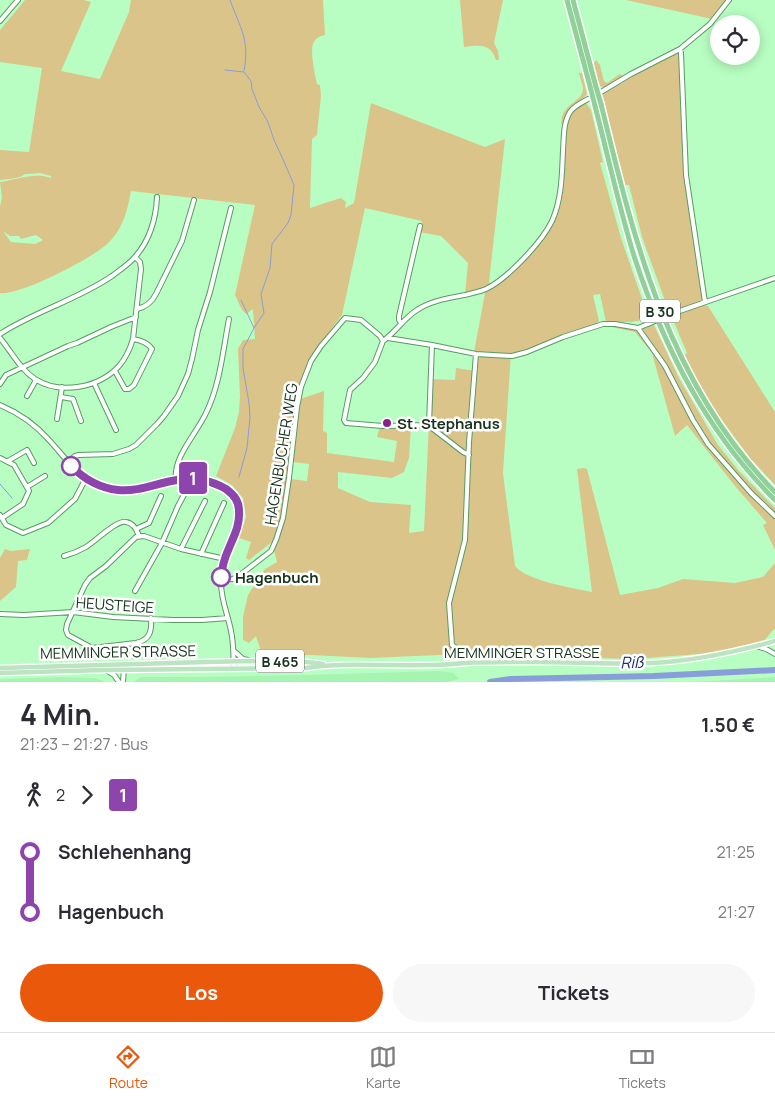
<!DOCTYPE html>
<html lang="de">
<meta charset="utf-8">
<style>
:root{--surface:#fff;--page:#f7f7f7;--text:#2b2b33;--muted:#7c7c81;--line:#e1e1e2;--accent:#ea580c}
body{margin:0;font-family:Manrope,sans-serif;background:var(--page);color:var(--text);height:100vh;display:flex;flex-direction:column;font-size:19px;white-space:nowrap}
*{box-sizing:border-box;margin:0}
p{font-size:16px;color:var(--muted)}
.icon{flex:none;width:28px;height:28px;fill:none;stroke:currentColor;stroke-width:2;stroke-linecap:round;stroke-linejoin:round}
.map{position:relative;height:682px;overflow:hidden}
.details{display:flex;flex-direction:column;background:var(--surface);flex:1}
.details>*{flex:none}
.badge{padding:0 10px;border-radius:4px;font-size:18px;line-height:32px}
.buttons{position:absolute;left:710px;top:15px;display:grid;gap:10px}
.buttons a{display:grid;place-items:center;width:50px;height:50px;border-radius:50%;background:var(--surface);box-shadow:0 2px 12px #0003;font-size:25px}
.map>.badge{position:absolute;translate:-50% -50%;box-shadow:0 0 0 2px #fff}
.legs{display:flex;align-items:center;gap:8px;height:55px;padding:0 20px;font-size:16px}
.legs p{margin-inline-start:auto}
.head{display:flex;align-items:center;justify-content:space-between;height:85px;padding:0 20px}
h1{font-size:28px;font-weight:700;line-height:38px}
.primary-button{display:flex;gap:10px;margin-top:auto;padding:10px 20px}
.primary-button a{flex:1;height:58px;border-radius:30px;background:var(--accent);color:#fff;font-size:20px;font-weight:700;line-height:58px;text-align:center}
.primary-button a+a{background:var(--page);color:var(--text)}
ul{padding:0 20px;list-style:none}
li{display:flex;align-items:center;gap:18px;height:60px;font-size:19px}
li i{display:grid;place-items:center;width:8px;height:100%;margin:0 6px;background:currentColor}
li i::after{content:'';width:12px;height:12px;margin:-6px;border:4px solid;border-radius:50%;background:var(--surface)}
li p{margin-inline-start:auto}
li:first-child i{background:linear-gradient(#0000 50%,currentColor 0)}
li:last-child i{background:linear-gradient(currentColor 50%,#0000 0)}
.dock{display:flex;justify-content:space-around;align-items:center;height:70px;border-top:1px solid var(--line);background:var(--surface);font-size:14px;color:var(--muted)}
.dock a{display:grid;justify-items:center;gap:2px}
.dock .active{color:var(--accent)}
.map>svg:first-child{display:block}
.built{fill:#a6f4b2}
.green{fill:#dbc489;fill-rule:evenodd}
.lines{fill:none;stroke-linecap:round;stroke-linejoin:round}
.stream{stroke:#889eda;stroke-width:1}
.river{stroke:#889eda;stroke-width:6}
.minor-casing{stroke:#579b63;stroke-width:6}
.major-casing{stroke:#fff;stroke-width:7}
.highway-casing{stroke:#fff;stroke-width:8}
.minor{stroke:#fff;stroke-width:4}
.major{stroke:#bce3c2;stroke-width:4.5}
.highway{stroke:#90d19a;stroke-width:5}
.minor-bridge-casing{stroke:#579b63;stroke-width:6;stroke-linecap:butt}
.highway-bridge-casing{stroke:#fff;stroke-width:8;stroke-linecap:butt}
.minor-bridge{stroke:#fff;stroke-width:4}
.highway-bridge{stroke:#90d19a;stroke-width:5}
.line-1-casing{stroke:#fff;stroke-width:11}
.line-1{stroke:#8e44ad;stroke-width:8}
.poi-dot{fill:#892288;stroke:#fff;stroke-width:2}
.stop-1-dot{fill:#fff;stroke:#8e44ad;stroke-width:2.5}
.labels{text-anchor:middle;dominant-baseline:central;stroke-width:5;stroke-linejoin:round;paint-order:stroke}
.shield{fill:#fff;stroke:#5d7060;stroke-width:1}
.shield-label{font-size:14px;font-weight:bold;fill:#17331c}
.poi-label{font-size:15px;font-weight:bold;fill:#17331c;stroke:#fff;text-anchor:start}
.street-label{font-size:15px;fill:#17331c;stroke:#fff}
.stop-label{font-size:15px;font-weight:bold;fill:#17331c;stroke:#fff;text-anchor:start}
.water-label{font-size:16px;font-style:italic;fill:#1c2d73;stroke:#fff}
</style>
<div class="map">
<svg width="775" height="682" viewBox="0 0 775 682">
<rect width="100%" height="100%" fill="#b8fec2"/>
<path class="built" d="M438 671 453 673 459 679 447 682H134L141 677H200L305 675Z
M59 677 96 678 105 682H0V679Z
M775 677V682H694L709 681Z"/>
<path class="green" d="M25 0H84L91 2 61 71 100 79 129 12 131 0H323L325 35C320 36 315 38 313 44 310 52 315 75 317 84L320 85 321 96 317 135 312 139 310 208 328 202 341 198 346 202 345 208 354 203 371 103 485 147 505 139 489 282 491 286 526 258 556 214 566 124C571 114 574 106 586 103L591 110 603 162 600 163 602 170 621 238 649 319 631 322H606L600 294 593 295 599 321 596 325C581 330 565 335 550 341 537 345 526 353 511 353L503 473 515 566C527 581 573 588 592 592L577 469 584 468 587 469 620 595 658 588 683 579 735 583 763 577 775 563V629L773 630 763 642 714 653 633 659 462 654 370 658 310 655 263 657 256 636 249 643 243 640V617L248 595 265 569 277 562 272 542 249 560 246 558 251 542 239 538 246 517 243 498 232 485 216 476 235 428 239 412 240 397 238 349 243 340 255 339 253 309 246 314 242 310 235 295 255 205 131 191C128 207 125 221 116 234 112 239 107 245 102 248 86 261 19 296 0 293V206L2 198 0 182C17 180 34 172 51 178V176L40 173 28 174H25C19 179 8 179 0 180V150L29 152 42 68 0 62V30ZM365 208 422 221 419 232 441 236 468 263 465 294 486 288 474 352 476 371 456 368 455 380 431 379 424 531 409 533 411 505 370 502 338 488V472L392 478 404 472 409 458 411 427 379 429 377 437 397 441 394 462 327 453V433L323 431 324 391 297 400 307 367 314 352 342 315ZM3 231 10 236H19L21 239 36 235 43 240 35 244 11 242ZM293 462 309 464 307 481 291 479Z
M460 0H503L494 43 498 51 499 60H496C491 43 479 45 464 47Z
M626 0H728L712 19Z
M676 53 680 54 686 180 703 297 701 302 694 308 703 305 708 306 775 412V485L750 458 707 400 684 355 687 353 674 322 675 321 671 309H668L642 237 629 185H624L602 93 620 83 621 84 630 77Z
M596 60 600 65 604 81 607 83 620 74 623 76 605 88 600 86 595 70 594 63Z
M579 73H582L587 94C577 107 567 108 563 126H562C558 104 583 103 583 89 583 84 580 78 579 73Z
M603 325H615L637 330 659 358 661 356 646 335 643 329 654 325 679 378 718 445 739 471 775 508V550L763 525 767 523 735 486 687 425 675 436 652 353 635 332 606 326 595 327Z
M5 549 11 551 30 549 27 560 18 561 16 587 0 601V558Z"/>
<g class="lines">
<path class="stream" d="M230 0C240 28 250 39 244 71
M225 70 244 72 251 81 252 89 259 107 268 122 274 140 282 157 294 185 291 215 288 223 272 244 270 268 261 294 264 313 254 328
M239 477 247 448 250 417 249 403 243 368V349L254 328 241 300
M0 484 12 498"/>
<path class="river" d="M490 682 511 679 654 676 775 670"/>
<g class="minor-casing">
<path id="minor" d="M0 21 18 0
M680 49 681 53 686 175 705 302
M601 92 631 74 680 49 710 24 729 0
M137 309C146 307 152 302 156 294L182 241 194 200
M671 314 775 278
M401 323 399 320V316L420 226
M638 328 665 366 693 420 708 444 751 493 775 516
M0 334C35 311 77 300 112 276 120 270 129 264 135 257 150 240 156 218 157 197
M0 338C11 351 20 369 35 379 60 395 99 388 119 366 126 358 130 349 133 339L141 269 140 262 135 257
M388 338 432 345 476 354 512 356 527 352 563 337 603 324H615L638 328 648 324
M383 341C396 332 404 318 417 310 438 296 464 298 486 289 507 279 542 242 552 221 562 199 562 173 563 150 564 138 563 123 570 112 574 106 581 103 588 99
M383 341 375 362 363 378 350 390 344 420 346 423 383 426 428 425 429 424 432 345
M115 371 125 389H129L134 385 152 349C148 343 140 340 133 339
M94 383 116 430
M0 384 6 375 68 346 77 343 111 327 136 317
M27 396 36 380
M61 397 73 399 81 421
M0 405C19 413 36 425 49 440 65 457 77 477 99 485 133 498 153 480 185 478 198 478 214 481 225 488 259 511 220 551 221 583 221 600 228 615 231 631 234 644 233 656 234 669
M57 419 62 387
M428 425 463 452 469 455
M0 458 14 465 29 491 23 504 2 518
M8 461 27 450 34 463
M68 462 75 456 79 455 113 454 129 449 136 445 157 424 164 416 178 396 188 374 192 359 198 330 210 292 231 208
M176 479C173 457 197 433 206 413 220 385 223 350 229 319
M27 487 45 476
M0 515 6 525 23 533 48 523 75 499 86 478
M136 529 149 523 161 496
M181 549 205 501
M201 554 224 503
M64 556C72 554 79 551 86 547 96 541 116 520 126 522 134 523 137 530 139 536
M221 580 233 579 240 575 271 551 276 540 283 518 289 478 297 407 301 387 311 361 321 346 345 318 361 320 380 336 383 341
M135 591 162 543 178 506 185 493
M0 614 24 615 73 612 113 617 173 620H202L228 618
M151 618C152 631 150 640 136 643L92 648 68 635 66 630 67 624 85 585 90 578 106 566 136 537 144 536 181 549 225 559
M756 646 766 649 775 654
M234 651 243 659 248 660
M464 663C463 653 460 651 452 645L449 603 465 540 469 442 476 354
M106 670 114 675 119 682
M123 682 124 668"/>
</g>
<g class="major-casing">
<path id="major" d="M0 668C68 666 137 664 205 662 244 662 285 658 323 664
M0 673 106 670 306 668C347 662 390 666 431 665 443 665 454 664 465 663 488 662 511 662 534 662 573 662 612 665 652 663 693 661 735 652 775 641"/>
</g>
<g class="highway-casing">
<path id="highway" d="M567 0 591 90
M573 0 596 87
M601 104C635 244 669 385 775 492
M595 106C608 156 619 207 634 256 664 348 706 431 775 500"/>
</g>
<use href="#minor" class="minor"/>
<use href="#major" class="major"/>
<use href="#highway" class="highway"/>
<g class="minor-bridge-casing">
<path id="minor-bridge" d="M648 324 671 314"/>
</g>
<g class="highway-bridge-casing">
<path id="highway-bridge" d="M596 87 601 104
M591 90 595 106"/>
</g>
<use href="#minor-bridge" class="minor-bridge"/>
<use href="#highway-bridge" class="highway-bridge"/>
</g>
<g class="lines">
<g class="line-1-casing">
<path id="line-1" d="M71 466C84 479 99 488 118 490 148 493 171 473 205 481 213 482 219 485 226 489 234 495 239 501 239 511 240 525 234 536 229 548 225 557 222 567 221 577"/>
</g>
<use href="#line-1" class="line-1"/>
</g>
<circle class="poi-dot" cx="387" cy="423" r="5"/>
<g class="stop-1-dot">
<circle cx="71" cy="466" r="9"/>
<circle cx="221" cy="577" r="9"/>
</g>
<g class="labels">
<g class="shield">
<rect x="640" y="299.5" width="40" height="23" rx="4"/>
<rect x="256" y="649.5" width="48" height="23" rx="4"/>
</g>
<g class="shield-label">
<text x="660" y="311">B 30</text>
<text x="280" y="661">B 465</text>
</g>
<g class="poi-label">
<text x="397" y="423">St. Stephanus</text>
</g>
<g class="street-label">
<text transform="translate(281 454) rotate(-81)">HAGENBUCHER WEG</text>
<text transform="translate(115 605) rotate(4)">HEUSTEIGE</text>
<text transform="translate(118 652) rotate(-1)">MEMMINGER STRASSE</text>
<text x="522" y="652">MEMMINGER STRASSE</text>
</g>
<g class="stop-label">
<text x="235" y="577">Hagenbuch</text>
</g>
<g class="water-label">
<text transform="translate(632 662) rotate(-2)">Riß</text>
</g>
</g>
</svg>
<div class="buttons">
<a><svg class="icon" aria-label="locate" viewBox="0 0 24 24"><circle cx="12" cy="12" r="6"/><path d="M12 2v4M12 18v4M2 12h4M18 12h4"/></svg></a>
</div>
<b class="badge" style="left:193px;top:478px;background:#8e44ad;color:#fff">1</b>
</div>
<section class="details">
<div class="head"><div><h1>4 Min.</h1><p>21:23 – 21:27 · Bus</p></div><b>1.50 €</b></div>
<div class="legs"><svg class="icon" aria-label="walk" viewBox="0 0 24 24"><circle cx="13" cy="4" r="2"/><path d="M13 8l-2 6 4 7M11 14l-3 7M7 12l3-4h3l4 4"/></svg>2<svg class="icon" aria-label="forward" viewBox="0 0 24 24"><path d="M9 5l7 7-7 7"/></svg><b class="badge" style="background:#8e44ad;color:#fff">1</b></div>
<ul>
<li><i style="color:#8e44ad"></i><b>Schlehenhang</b><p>21:25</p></li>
<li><i style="color:#8e44ad"></i><b>Hagenbuch</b><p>21:27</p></li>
</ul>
<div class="primary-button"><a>Los</a><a>Tickets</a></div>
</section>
<nav class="dock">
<a class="active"><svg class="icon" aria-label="directions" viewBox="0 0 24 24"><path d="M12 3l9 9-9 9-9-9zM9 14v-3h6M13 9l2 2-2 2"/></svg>Route</a>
<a><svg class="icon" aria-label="map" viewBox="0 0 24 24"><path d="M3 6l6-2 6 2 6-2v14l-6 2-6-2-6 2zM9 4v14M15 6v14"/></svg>Karte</a>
<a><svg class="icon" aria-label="tickets" viewBox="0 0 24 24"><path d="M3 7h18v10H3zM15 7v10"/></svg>Tickets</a>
</nav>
